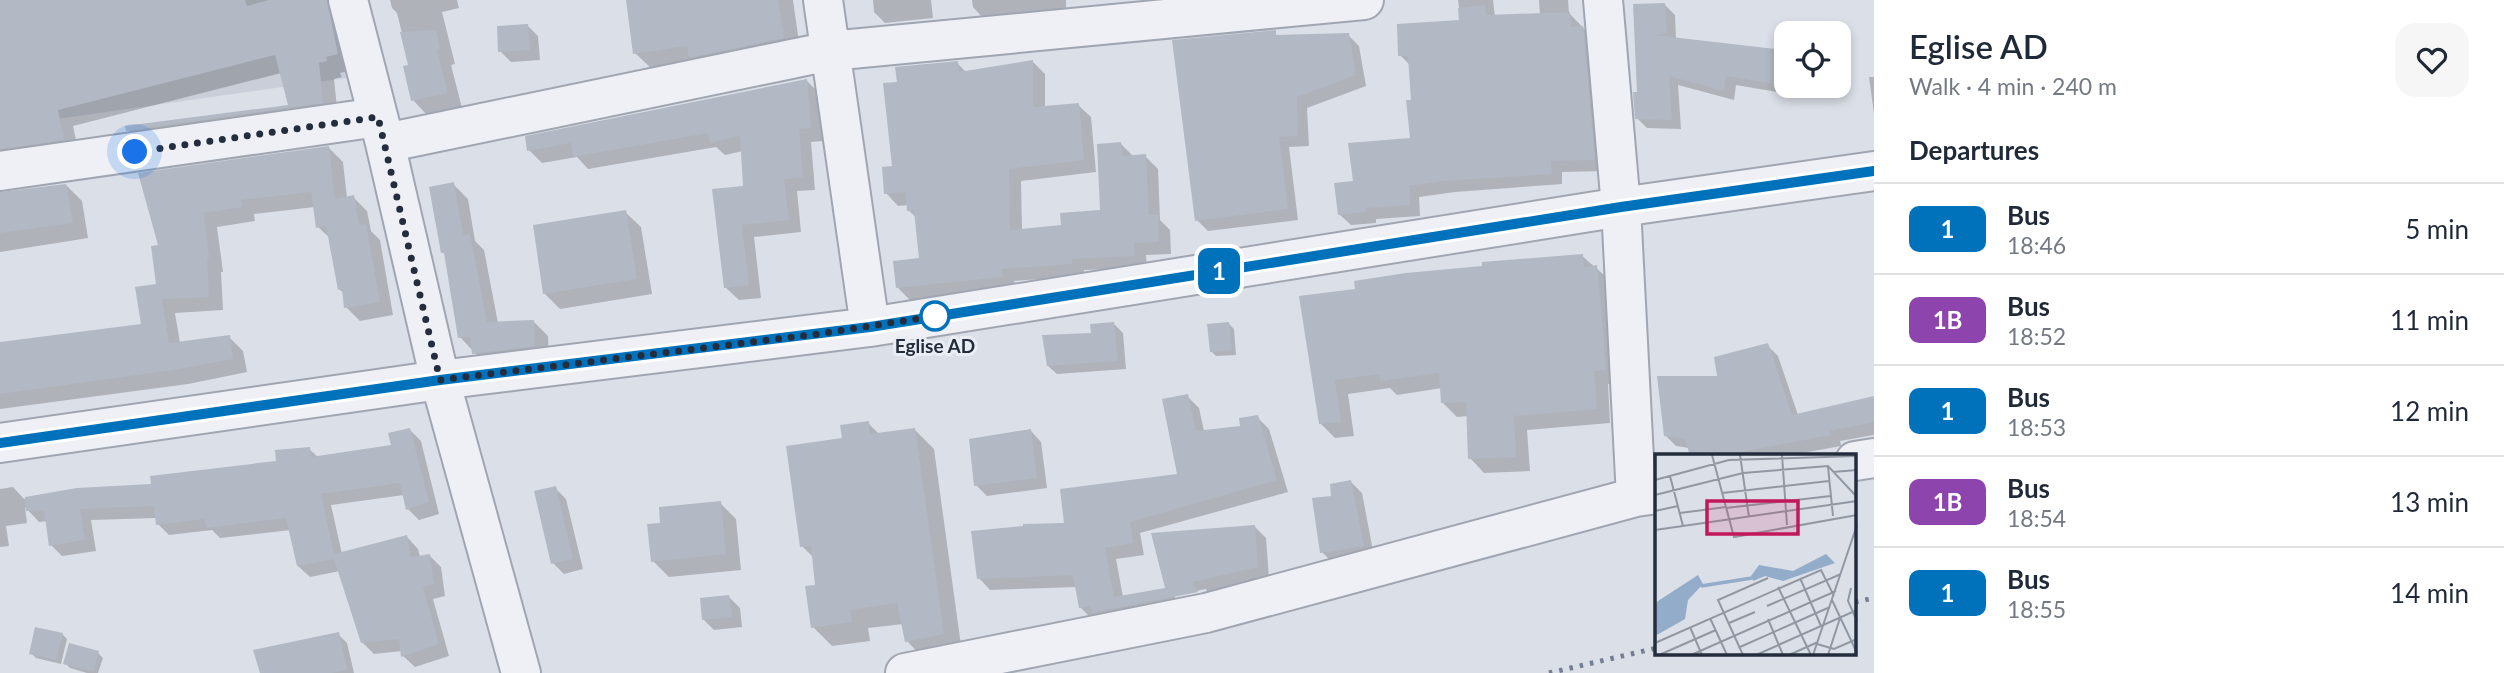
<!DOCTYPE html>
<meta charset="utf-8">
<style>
:root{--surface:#fff;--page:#f6f6f7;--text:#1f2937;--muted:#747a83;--line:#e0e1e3}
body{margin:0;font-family:Lato,sans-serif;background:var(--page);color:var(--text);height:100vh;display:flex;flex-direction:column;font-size:26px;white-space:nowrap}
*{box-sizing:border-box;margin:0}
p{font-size:23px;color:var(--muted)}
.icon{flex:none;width:38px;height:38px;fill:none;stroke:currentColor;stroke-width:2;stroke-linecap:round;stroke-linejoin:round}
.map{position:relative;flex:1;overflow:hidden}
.drawer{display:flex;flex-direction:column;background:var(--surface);width:630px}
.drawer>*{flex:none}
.badge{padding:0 14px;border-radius:10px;font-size:24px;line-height:46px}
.tools{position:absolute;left:1774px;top:21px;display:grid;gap:14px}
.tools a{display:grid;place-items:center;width:77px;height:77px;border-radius:14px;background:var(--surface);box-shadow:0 4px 10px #0003;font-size:35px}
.you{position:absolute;width:35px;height:35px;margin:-18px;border:5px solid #fff;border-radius:50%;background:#1a73e8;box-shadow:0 0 0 10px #1a73e833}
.map>.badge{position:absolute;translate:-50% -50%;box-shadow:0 0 0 4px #fff}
h2{padding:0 35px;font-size:26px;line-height:63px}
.round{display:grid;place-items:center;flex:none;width:74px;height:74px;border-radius:21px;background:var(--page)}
.summary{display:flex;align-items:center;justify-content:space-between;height:119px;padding:0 35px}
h1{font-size:33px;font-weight:600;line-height:52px}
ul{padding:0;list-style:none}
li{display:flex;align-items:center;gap:21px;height:91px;padding:0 35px;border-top:2px solid var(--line)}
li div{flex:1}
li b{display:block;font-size:26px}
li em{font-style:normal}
li .badge{min-width:77px;font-weight:700;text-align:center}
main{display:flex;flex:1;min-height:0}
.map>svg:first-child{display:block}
.built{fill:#c9ced9}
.shadow{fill:#0003;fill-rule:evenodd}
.building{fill:#b2b8c4}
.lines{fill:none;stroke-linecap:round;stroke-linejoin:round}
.minor-casing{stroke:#a0a6b1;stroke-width:42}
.minor{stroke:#eef0f5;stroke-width:38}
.rail{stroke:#747e91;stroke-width:5;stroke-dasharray:3.5 7;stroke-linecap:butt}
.line-casing{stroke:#fff;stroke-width:16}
.line{stroke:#0072bc;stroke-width:10}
.walk{stroke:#242d3d;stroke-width:7;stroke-dasharray:0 12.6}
.stop-dot{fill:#fff;stroke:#0072bc;stroke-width:3.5}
.labels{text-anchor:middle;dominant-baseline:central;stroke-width:6;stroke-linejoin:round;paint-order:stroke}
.stop-label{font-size:19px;font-weight:bold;fill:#242d3d;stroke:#eaeef4}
.inset-river{fill:none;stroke:#93acc9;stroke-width:3.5}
.inset-road{fill:none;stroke:#9298a3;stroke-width:2}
.view{fill:#c2185b;fill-opacity:0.15;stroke:#c2185b;stroke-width:3.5}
.inset-edge{fill:none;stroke:#242d3d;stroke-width:3.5}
</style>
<main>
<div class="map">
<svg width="1874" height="673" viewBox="0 0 1874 673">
<rect width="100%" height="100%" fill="#dbdfe7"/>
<path class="built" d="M0 0H341L361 76 0 127Z"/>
<path class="shadow" d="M0 0H350L354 70 340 73 342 77 334 79 338 118 144 146 128 130 290 106 281 73 73 126 79 155 0 172Z
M390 0H457L459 8 442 12 455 64 451 65 462 108 428 116 413 100 410 66 397 13 392 8Z
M627 0H793L801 56 653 70 635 53Z
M873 0H931L933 18 885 23 874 12Z
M972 0H1066V13L982 17 973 7Z
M1458 0H1493L1495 17 1540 16 1539 0H1568L1569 13 1594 39 1605 171 1562 172V184L1455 192 1419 197 1420 216 1376 219V223L1351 225 1339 214 1355 182 1412 139 1411 66 1400 55 1461 21Z
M1665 5 1675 15 1676 39 1774 50 1784 60 1783 93 1736 85 1734 100 1678 85 1681 129 1647 128 1637 118 1639 94 1635 6Z
M527 25 538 36 540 60 511 62 500 51Z
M1348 35 1359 46 1366 86 1307 108 1309 146 1289 147 1298 220 1208 231 1197 220 1277 36Z
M1033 62 1045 74V108L1078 105 1091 117 1096 172 1021 181 1022 230 1063 227 1101 212 1120 143 1134 157 1145 156 1158 169 1160 220 1170 230 1171 254 1146 255 1147 268 1084 270V276L1014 281 1015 289 910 300 898 288 921 260 916 217 908 210V205L898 206 886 193 894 168 899 83 957 63 967 73Z
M1869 77H1874V114Z
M807 81 820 94 823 141 811 142 815 190 797 191 801 232 754 237 761 298 739 300 725 287 745 188 743 151 725 155 716 147 588 169 577 157 542 163 529 150Z
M329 148 343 162 347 198 353 197 367 211 371 231 380 240 393 315 360 321 346 307 345 294 339 289 331 239 318 227 315 207 254 214 255 221 217 227 223 272H221L223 310 175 313 180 343 229 337 243 351 247 372 188 384 0 409V344L143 326 158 285 161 247 140 175Z
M453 184 468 199 475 241 484 250 498 323 533 321 548 336 549 361 489 368 460 337 447 256 443 252Z
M66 185 82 201 88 238 0 252V194Z
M625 212 641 227 652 294 560 309 544 293Z
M1582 256 1611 281 1619 384H1608L1610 423 1527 430 1530 471 1484 473 1470 458 1468 416 1457 417 1443 403 1442 388 1397 395 1390 388 1348 394 1354 436 1335 438 1321 424 1301 298Z
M1114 324 1123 333 1126 369 1057 374 1048 366 1093 334Z
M1229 324 1234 329 1236 355 1216 356 1211 351Z
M1767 345 1778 356 1798 415 1874 398V435L1840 441 1841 446 1786 456H1692L1689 448 1676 446 1665 435 1719 378Z
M1187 396 1199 408 1204 431 1242 427 1257 417 1269 429 1288 492 1140 533 1144 555 1116 559 1123 597 1167 590 1255 527 1266 538 1269 579 1204 593 1208 604 1092 619 1080 607 1077 587 990 590 979 578 1066 524 1179 475ZM1206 589 1207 592 1175 599V595Z
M868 423 879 434 915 430 934 449 962 653 926 661 907 641 903 624 868 628 870 641 832 646 813 627 817 586 815 559 802 546 844 440Z
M410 430 421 441 439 514 419 520 408 509 404 495 331 505 342 554 407 537 418 549 420 557 430 556 441 567 445 596 433 599 449 656 415 667 403 656 402 651 374 654 362 642 340 571 310 577 298 566 291 530 220 538 212 530 169 535 158 524 157 518 91 520 96 551 62 556 51 545 47 521 39 522 25 507 27 523 6 526 9 546 0 547V489L13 487 24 499 77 490 153 486 278 463 309 449 318 457 393 446Z
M1031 431 1041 442 1047 488 987 496 976 485Z
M1351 482 1362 493 1374 556 1333 563 1322 552 1333 497Z
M555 488 566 499 583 569 564 574 553 563Z
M720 503 736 519 741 570 669 577 653 561 662 524Z
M729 597 740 608 742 627 714 630 703 619Z
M62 634 67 639 61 664 36 658 31 653Z
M338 634 347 643 354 673H262Z
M98 653 103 658 98 673H87L70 668 65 663Z"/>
<path class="building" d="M0 0H245L247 6 269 0H327L338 54 326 57 327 61 319 63 323 103 126 131 125 126 288 105 275 55 58 110 64 140 0 149Z
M626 0H778L784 38 689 58 687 46 633 54Z
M1665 3 1667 33 1654 35 1775 49 1774 84 1726 76 1724 91 1669 76 1672 120 1635 119 1633 92H1637L1633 4Z
M1485 5 1486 15 1570 12 1571 27 1583 26 1595 160 1551 161 1552 174 1443 181 1409 186 1410 205 1366 208V212L1338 215 1334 183 1353 181 1348 143 1410 138 1406 100H1411L1408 56H1398L1397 24 1459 20 1458 8Z
M528 24 530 50 498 52 497 26Z
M436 30 440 49 437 50 448 93 411 101 403 66 408 65 400 32Z
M1276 30V35L1349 33 1356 75 1297 97 1298 136 1279 137 1288 209 1195 221 1172 40Z
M1033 60V107L1079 103 1084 160 1009 169 1010 230 1061 225 1060 213 1100 210 1097 144 1121 142 1123 156 1146 154 1149 215H1158L1159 242 1134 243 1135 256 1072 259V264L1002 269 1003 277 896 288 893 261 919 258 914 211H907L906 192 884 194 882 167 892 166 883 83 897 82 895 67 958 61 959 72Z
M807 79 811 128 799 129 803 177 784 179 789 220 742 225 749 285 724 288 712 189 743 186 740 136 710 143 708 133 573 157 571 143 527 151 525 136Z
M329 146 335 199 354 195 359 225 366 224 380 302 344 308 342 289 338 290 326 226 316 228 311 192 241 200 243 207 204 213 209 258 207 259 209 297 162 299 169 343 230 335 233 359 173 370 0 394V342L141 324 135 287 156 284 151 246 158 245 138 173Z
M454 182 463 235 470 234 487 322 534 320 535 346 472 354 470 337 458 338 444 253H441L429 187Z
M66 184 73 223 0 233V192Z
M626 210 637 279 543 294 533 225Z
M1583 254 1584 267 1597 265 1603 329 1606 370 1594 371 1597 409 1514 416 1516 457 1468 459 1466 402 1441 403 1439 373 1381 381 1379 374 1335 380 1341 422 1319 424 1299 296 1355 289 1354 281 1406 273 1482 266V262Z
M1114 322 1118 361 1047 366 1042 335 1091 333 1090 324Z
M1229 322 1232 350 1210 352 1207 324Z
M1768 343 1792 415 1874 396V422L1830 431 1831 435 1741 452V456H1690L1685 439 1664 436 1657 376H1717L1714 357Z
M1188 394 1196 431 1240 426 1239 418 1258 415 1277 480 1130 522 1133 543 1105 548 1114 597 1165 588 1151 533 1255 525 1258 567 1193 582 1198 592 1092 613 1090 606 1079 608 1073 575 977 579 971 531 1023 526V524L1064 523 1060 489 1177 474 1162 399Z
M869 421 870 434 915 428 944 634 905 642 897 603 850 610 852 622 811 628 805 586 815 585 811 546 800 547 786 446 842 438 840 425Z
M410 428 429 502 406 510 400 483 321 494 334 554 407 535 411 557 430 554 434 584 423 587 439 644 401 657 399 639 361 643 334 559 297 566 286 518 207 528 204 519 156 525 154 506 80 509 85 540 49 546 44 510 26 511 25 497 77 488 151 484 150 476 276 461 275 450 310 447 311 457 391 445 388 433Z
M1031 429 1037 478 974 486 969 439Z
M1351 480 1364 546 1320 553 1312 498 1331 496 1330 484Z
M556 486 573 559 551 564 534 491Z
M721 501 726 554 651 562 647 524 660 523 659 507Z
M729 595 732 617 702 620 700 598Z
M35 627 63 633 56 660 29 654Z
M339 632 347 670 331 673H260L253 650Z
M69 643 99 651 93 672 63 664Z"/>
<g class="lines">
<g class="minor-casing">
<path id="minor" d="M348 0 385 143 440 380 521 673
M823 0 870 327
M1603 0 1621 207 1636 497
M385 143 830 51 1364 0
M0 171 378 117
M0 443 440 380 870 327 1621 207 1874 171
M1855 461 1874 458
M905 673 1206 613 1636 497 1657 494"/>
</g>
<use href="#minor" class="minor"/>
<path class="rail" d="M1855 602 1874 598
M1549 673 1657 648"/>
</g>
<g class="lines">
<g class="line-casing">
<path id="line" d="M0 443 440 380 870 327 1621 207 1874 171"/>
</g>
<use href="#line" class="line"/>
<path class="walk" d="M135 152 378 117 440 380 818 334 935 316"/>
</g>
<circle class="stop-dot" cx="935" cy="316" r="14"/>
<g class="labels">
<g class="stop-label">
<text x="935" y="345">Eglise AD</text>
</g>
</g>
<g transform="translate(1655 454)">
<rect width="201" height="201" fill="#dbdfe7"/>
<path d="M171 100 180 109 128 127 110 122 98 127 96 122 104 111 138 117ZM43 121 48 130 33 146 30 165 0 182V149Z" fill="#93acc9"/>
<path class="inset-river" d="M46 132 97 124"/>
<path class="inset-road" d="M57 1 79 83 202 61M85 1 94 63M127 1 132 71M173 13 178 62M178 18 202 16M15 22 28 72M0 26 74 6 202 2M67 39 174 27M0 41 88 19 173 12 202 43M71 54 176 42M0 57 23 52M25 59 71 53M0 76 202 47M145 124 166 172M123 133 156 201M196 134 193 147 202 167M177 146 202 199M112 152 186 120M55 164 72 201M113 165 128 201M74 169 100 158M35 173 47 201M0 189 166 116 179 142M162 190 179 195 202 185M85 193 175 153M4 201 61 176M36 201 181 137M88 201 63 146 113 124M101 201 202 156M134 201 163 188M158 201 202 71M173 201 185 164"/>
<path class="view" d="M52 47H143V80H52Z"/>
<rect width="201" height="201" class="inset-edge"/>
</g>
</svg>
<div class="tools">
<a><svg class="icon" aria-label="locate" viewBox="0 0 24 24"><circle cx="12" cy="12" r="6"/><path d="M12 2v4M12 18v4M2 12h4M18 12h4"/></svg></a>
</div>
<div class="you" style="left:135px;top:152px"></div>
<b class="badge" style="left:1219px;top:271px;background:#0072bc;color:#fff">1</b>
</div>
<section class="drawer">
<div class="summary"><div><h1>Eglise AD</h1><p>Walk · 4 min · 240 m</p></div><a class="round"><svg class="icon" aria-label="heart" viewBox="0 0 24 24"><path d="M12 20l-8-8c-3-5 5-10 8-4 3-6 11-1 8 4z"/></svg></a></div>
<h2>Departures</h2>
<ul>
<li><span class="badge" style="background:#0072bc;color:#fff">1</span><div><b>Bus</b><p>18:46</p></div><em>5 min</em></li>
<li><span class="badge" style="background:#8e44ad;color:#fff">1B</span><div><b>Bus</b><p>18:52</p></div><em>11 min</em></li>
<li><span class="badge" style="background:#0072bc;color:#fff">1</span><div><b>Bus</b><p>18:53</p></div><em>12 min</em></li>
<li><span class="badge" style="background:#8e44ad;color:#fff">1B</span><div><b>Bus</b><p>18:54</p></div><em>13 min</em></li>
<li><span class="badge" style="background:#0072bc;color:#fff">1</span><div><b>Bus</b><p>18:55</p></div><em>14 min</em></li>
</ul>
</section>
</main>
